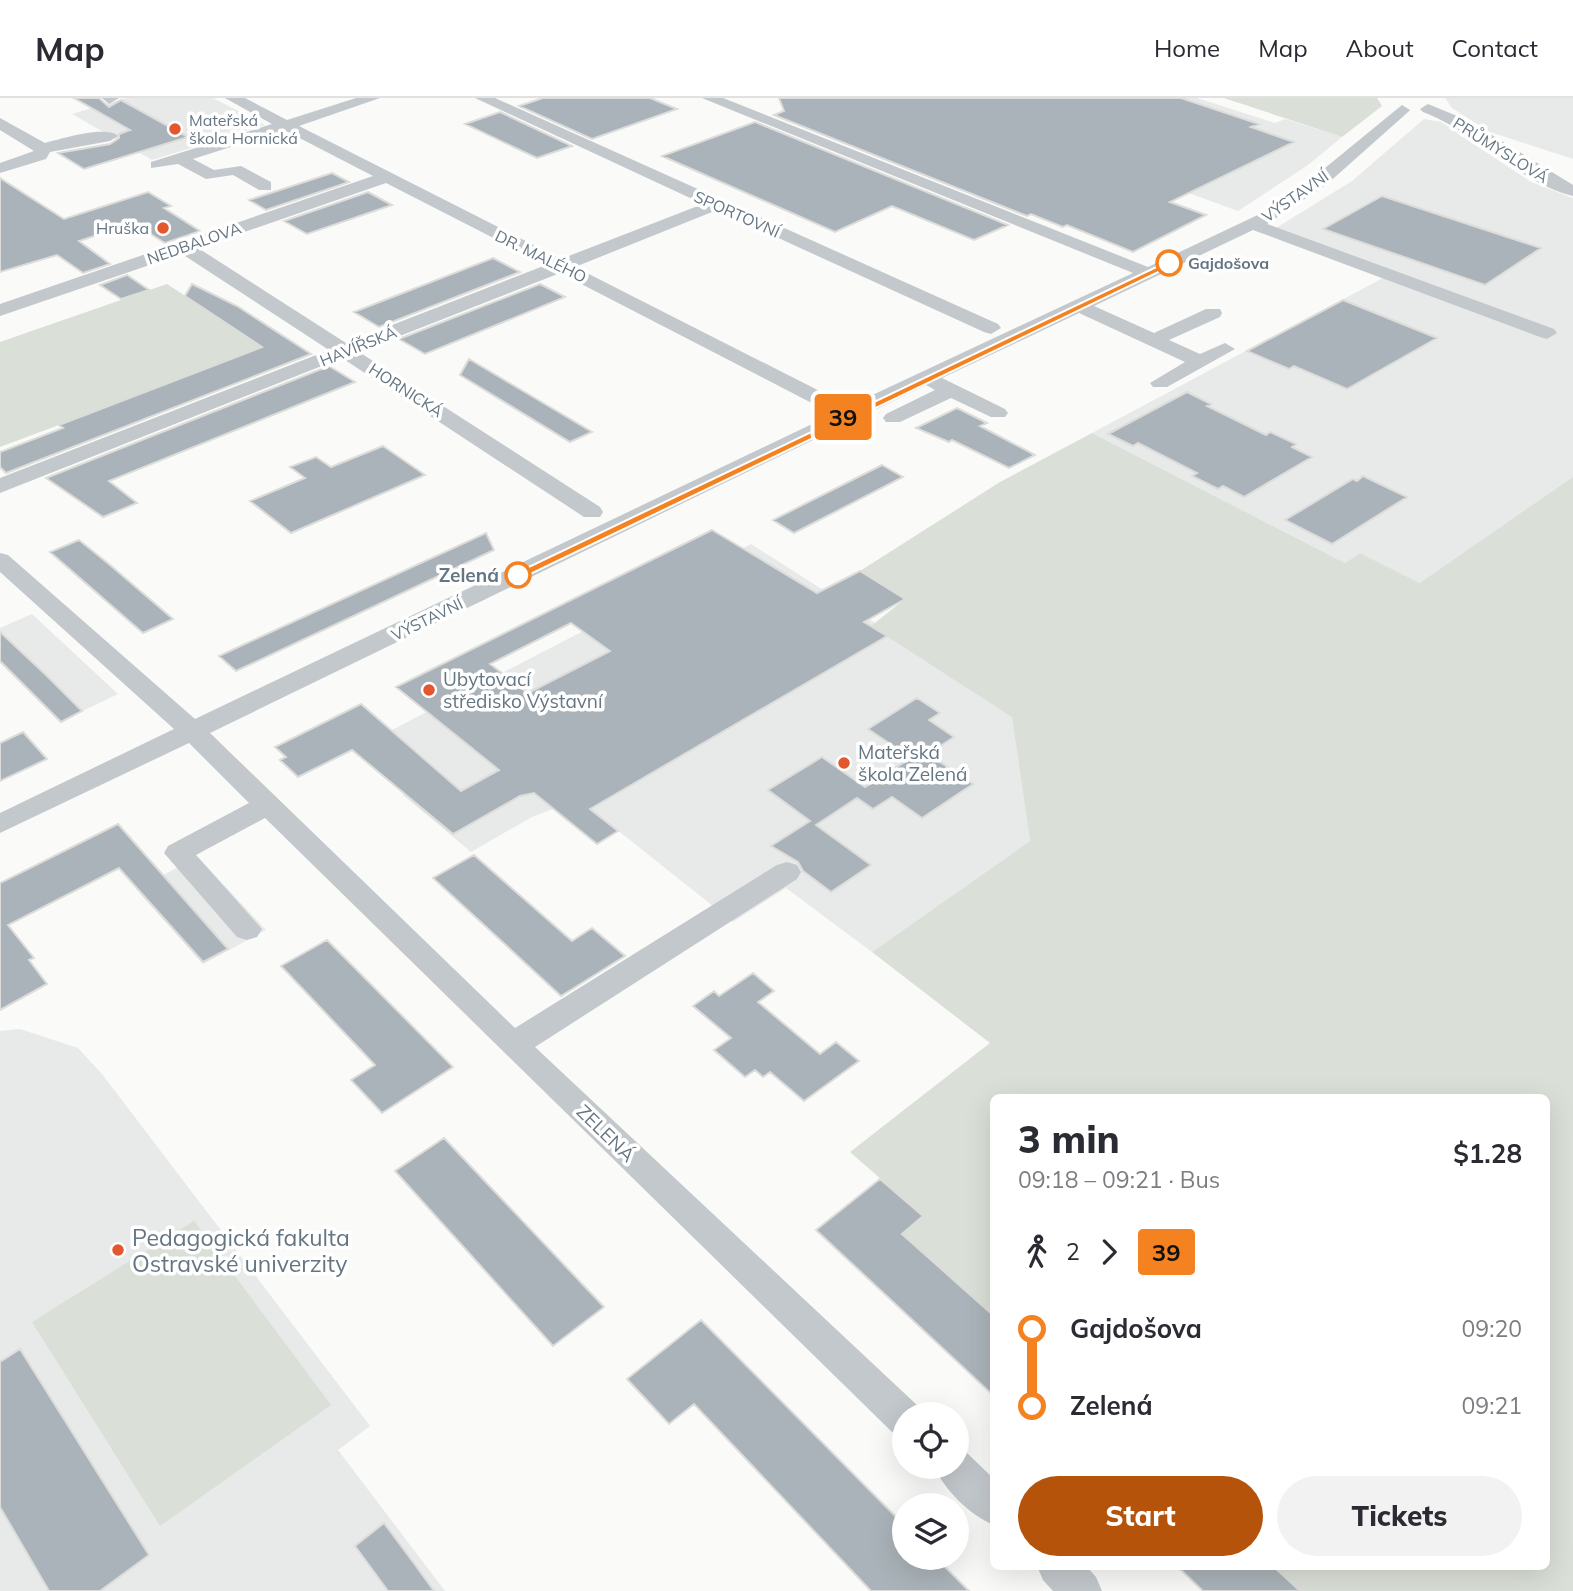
<!DOCTYPE html>
<meta charset="utf-8">
<style>
:root{--surface:#fff;--page:#f2f2f3;--text:#2b2b33;--muted:#7c7c81;--line:#e1e1e2;--accent:#b45309}
body{margin:0;font-family:Mulish,sans-serif;background:var(--page);color:var(--text);height:100vh;display:flex;flex-direction:column;font-size:26px;white-space:nowrap}
*{box-sizing:border-box;margin:0}
p{font-size:23px;color:var(--muted)}
.icon{flex:none;width:38px;height:38px;fill:none;stroke:currentColor;stroke-width:2;stroke-linecap:round;stroke-linejoin:round}
.map{position:relative;flex:1;overflow:hidden}
.panel{position:absolute;left:990px;top:996px;width:560px;height:476px;display:flex;flex-direction:column;background:var(--surface);border-radius:10px;box-shadow:0 7px 28px #0002}
.panel>*{flex:none}
.badge{padding:0 14px;border-radius:5px;font-size:24px;line-height:46px}
.tools{position:absolute;left:892px;top:1304px;display:grid;gap:14px}
.tools a{display:grid;place-items:center;width:77px;height:77px;border-radius:50%;background:var(--surface);box-shadow:0 7px 28px #0002;font-size:35px}
.map>.badge{position:absolute;translate:-50% -50%;box-shadow:0 0 0 4px #fff}
.legs{display:flex;align-items:center;gap:10px;height:77px;padding:0 28px;font-size:23px}
.legs p{margin-inline-start:auto}
.head{display:flex;align-items:center;justify-content:space-between;height:119px;padding:0 28px}
h1{font-size:38px;font-weight:800;line-height:52px}
.button{display:flex;gap:14px;margin-top:auto;padding:14px 28px}
.button a{flex:1;height:80px;border-radius:42px;background:var(--accent);color:#fff;font-size:28px;font-weight:800;line-height:80px;text-align:center}
.button a+a{background:var(--page);color:var(--text)}
ul{padding:0 28px;list-style:none}
li{display:flex;align-items:center;gap:24px;height:77px;font-size:26px}
li i{display:grid;place-items:center;width:10px;height:100%;margin:0 9px;background:currentColor}
li i::after{content:'';width:18px;height:18px;margin:-9px;border:5px solid;border-radius:50%;background:var(--surface)}
li p{margin-inline-start:auto}
li:first-child i{background:linear-gradient(#0000 50%,currentColor 0)}
li:last-child i{background:linear-gradient(currentColor 50%,#0000 0)}
header{display:flex;align-items:center;gap:42px;box-sizing:border-box;height:98px;padding:0 35px;background:var(--surface);border-bottom:2px solid var(--line)}
header strong{font-size:33px}
nav{display:flex;gap:38px;margin-inline-start:auto;font-size:24px}
.map>svg:first-child{display:block}
.built{fill:#e8e9e9}
.green{fill:#dadfd7}
.building{fill:#aab3b9;stroke:#dcdcda;stroke-width:2;fill-rule:evenodd}
.lines{fill:none;stroke-linecap:round;stroke-linejoin:round}
.minor{fill:#c3c8cc;fill-rule:evenodd}
.line-1{fill:#f58220;stroke:#fff;stroke-width:2}
.poi-dot{fill:#e4572e;stroke:#fff;stroke-width:2.5}
.stop-1-dot{fill:#fff;stroke:#f58220;stroke-width:3.5}
.labels{text-anchor:middle;dominant-baseline:central;stroke-width:7;stroke-linejoin:round;paint-order:stroke}
.far-poi-label{font-size:16px;fill:#657683;stroke:#fff;text-anchor:start}
.far-street-label{font-size:16px;fill:#657683;stroke:#fff}
.far-stop-label{font-size:16px;font-weight:bold;fill:#657683;stroke:#fff;text-anchor:start}
.stop-label{font-size:19px;font-weight:bold;fill:#657683;stroke:#fff;text-anchor:end}
.poi-label{font-size:19px;fill:#657683;stroke:#fff;text-anchor:start}
.street-label{font-size:19px;fill:#657683;stroke:#fff}
.near-poi-label{font-size:23px;fill:#657683;stroke:#fff;text-anchor:start}
</style>
<header>
<strong>Map</strong>
<nav><a>Home</a><a>Map</a><a>About</a><a>Contact</a></nav>
</header>
<div class="map">
<svg width="1573" height="1493" viewBox="0 0 1573 1493">
<rect width="100%" height="100%" fill="#fafaf8"/>
<path class="built" d="M126 0H213L265 27 152 62 72 16Z
M830 0H1197L1275 25 1285 21 1342 39 1308 67 1238 113 1183 93Z
M1445 0H1573V61L1490 34 1452 10Z
M1424 21 1441 24 1531 84 1573 100V561L1360 455 1345 465 1092 335 1383 180 1268 135 1352 83Z
M751 446 875 525 872 528 1012 618 1030 743 872 854 786 790 733 824 591 711 568 724 553 711 532 719 471 754 403 697 442 675 392 632Z
M32 516 118 596 60 624 0 565V530Z
M198 759 266 832 203 866 136 791Z
M20 931 78 950 102 976 370 1328 338 1352 445 1493H0V933Z"/>
<path class="green" d="M1224 0H1377L1382 8 1342 39Z
M167 186 265 250 0 349V244Z
M1092 335 1345 465 1360 455 1420 485 1573 379V1493H1300L1273 1468H1547V999H994V1218L902 1136 923 1118 850 1054 990 945 872 854 1030 743 1012 619 871 528 905 501 860 473 1000 384Z
M194 1123 331 1307 160 1428 32 1224Z"/>
<path class="building" d="M74 0H99L109 9 121 2 188 39 84 71 58 55 110 46 119 40V36L130 32Z
M543 0H650L677 11 592 41 519 8Z
M779 0H1181L1259 26 1251 29 1294 44 1170 104 1206 117 1133 154 1067 127 1063 129 1031 116 1027 118 774 17 784 13Z
M500 14 572 48 537 60 465 26Z
M755 24 1008 127 974 142 892 108 835 134 662 58Z
M332 75 349 84 266 112 249 102Z
M0 80 64 121 148 94 171 108 164 110 200 133 165 145 133 125 79 143 110 166 83 175 57 157 0 174Z
M368 94 392 107 307 136 284 123Z
M1382 98 1541 150 1485 187 1323 131Z
M493 160 520 174 379 229 354 214Z
M127 177 149 192 121 201 100 187Z
M192 186 237 208 311 256 6 375 0 369V354L63 330 59 327 262 249 185 198Z
M540 186 565 199 425 256 399 241Z
M1343 202 1437 240 1347 291 1294 268 1289 271 1247 253Z
M469 261 523 293 592 334 570 344 460 277Z
M329 268 355 284 109 383 137 405 103 419 46 380Z
M1187 294 1211 306 1207 308 1266 337 1270 334 1296 346 1292 349 1312 359 1244 399 1223 388 1218 391 1192 378 1197 375 1138 345 1133 348 1108 336Z
M957 310 987 325 980 328 1035 357 1009 370 952 342 949 344 916 330Z
M383 348 425 377 291 435 250 403 305 380 290 369 316 359 331 369Z
M882 367 903 379 794 435 773 422Z
M1363 378 1407 399 1332 446 1285 422 1353 381 1357 383Z
M712 432 817 495 860 473 905 501 864 524 887 538 590 711 618 733 597 746 534 695 520 698 453 736 352 652 298 679 280 662 286 659 275 649 361 606 461 693 499 672 396 589ZM571 525 610 553 528 595 490 566Z
M486 435 494 452 236 573 219 558Z
M79 442 110 467 173 521 143 535 50 454Z
M0 534 47 578 82 613 61 624 0 563Z
M917 600 940 615 929 622 954 639 928 656 973 686 922 720 892 699 873 711 857 700 816 727 871 767 831 794 803 773 798 764 771 748 810 723 768 692 822 659 865 689 911 660 868 631Z
M23 634 47 661 0 683V645Z
M118 726 228 851 203 864 119 770 8 827 34 860 29 862 47 886 0 912V785Z
M474 757 572 843 592 830 625 858 561 898 433 780Z
M327 842 453 969 382 1015 351 982 375 967 281 868Z
M753 875 774 893 758 904 777 920 820 956 836 944 859 963 804 1003 770 974 763 979 755 972 745 979 714 952 731 940 693 908 714 893 719 898Z
M444 1040 604 1209 553 1248 395 1073Z
M880 1081 923 1118 902 1136 994 1218V1298L816 1132Z
M701 1222 905 1428V1460H936L969 1493H871L694 1306 669 1326 627 1281Z
M20 1251 149 1457 100 1493H49L0 1409V1264Z
M384 1425 413 1464 434 1493H388L355 1448Z
M1177 1468H1273L1300 1493H1203Z"/>
<g class="lines">
<path class="minor" d="M102 0H119L109 6Z
M225 0H245L287 22 356 0H380L299 28 561 161 703 106 475 0H495L998 226 1001 230 991 236 984 234 717 112 575 169 849 308 1133 175 702 0H723L1148 169 1264 114 1314 79 1402 7 1410 12 1407 15 1326 87 1267 126 1554 231 1557 235 1547 241 1540 239 1253 132 1094 208 1154 235 1206 211H1220L1222 215 1220 219 1169 242 1200 256 1225 245 1235 251 1167 289H1153L1150 285 1185 264 1079 215 942 280 1005 311 1008 315 1005 319H991L951 300 900 324H886L883 320 886 316 935 292 926 287 210 635 515 930 777 767 787 764 797 767 801 774 797 781 535 949 918 1308 922 1316H905V1339L892 1334 265 720 196 757 262 831 257 839 247 842 237 839 164 755 168 748 249 705 189 645 0 735V715L174 631 0 474V455L8 457 195 621 833 316 560 175 359 254 600 409 603 414 600 419H584L342 260 0 395V380L329 252 182 156 0 218V206L373 78 284 32 193 61 214 72 241 68 271 84V92H259L233 77 206 81 178 66 151 70V64L272 26ZM386 85 546 167 346 245 198 150Z
M1428 6 1469 23 1573 87V98C1520 85 1476 34 1423 14L1420 11Z
M0 20 45 45C61 41 106 27 118 38L110 43 50 54 46 61 0 75V65L34 53 0 32Z
M957 1351 967 1355 994 1381V1427C971 1418 944 1392 934 1368H957Z
M1037 1468H1086L1096 1479 1102 1493H1053L1043 1482Z"/>
</g>
<path class="line-1" d="M1169 163 1173 167 522 480 512 477Z"/>
<g class="poi-dot">
<circle cx="175" cy="31" r="7"/>
<circle cx="163" cy="130" r="7"/>
<circle cx="429" cy="592" r="7"/>
<circle cx="844" cy="665" r="7"/>
<circle cx="118" cy="1152" r="7"/>
</g>
<g class="stop-1-dot">
<circle cx="1169" cy="165" r="12"/>
<circle cx="518" cy="477" r="12"/>
</g>
<g class="labels">
<g class="far-poi-label">
<text x="189" y="22">Mateřská<tspan x="189" dy="18">škola Hornická</tspan></text>
<text x="149" y="130" text-anchor="end">Hruška</text>
</g>
<g class="far-street-label">
<text transform="translate(1501 52) rotate(32)">PRŮMYSLOVÁ</text>
<text transform="translate(1295 98) rotate(-35)">VÝSTAVNÍ</text>
<text transform="translate(737 116) rotate(24)">SPORTOVNÍ</text>
<text transform="translate(194 145) rotate(-19)">NEDBALOVA</text>
<text transform="translate(541 158) rotate(26)">DR. MALÉHO</text>
<text transform="translate(358 248) rotate(-22)">HAVÍŘSKÁ</text>
<text transform="translate(406 292) rotate(33)">HORNICKÁ</text>
<text transform="translate(427 521) rotate(-26)">VÝSTAVNÍ</text>
</g>
<g class="far-stop-label">
<text x="1188" y="165">Gajdošova</text>
</g>
<g class="stop-label">
<text x="499" y="477">Zelená</text>
</g>
<g class="poi-label">
<text x="443" y="581">Ubytovací<tspan x="443" dy="22">středisko Výstavní</tspan></text>
<text x="858" y="654">Mateřská<tspan x="858" dy="22">škola Zelená</tspan></text>
</g>
<g class="street-label">
<text transform="translate(606 1035) rotate(44)">ZELENÁ</text>
</g>
<g class="near-poi-label">
<text x="132" y="1139">Pedagogická fakulta<tspan x="132" dy="26">Ostravské univerzity</tspan></text>
</g>
</g>
</svg>
<div class="tools">
<a><svg class="icon" aria-label="locate" viewBox="0 0 24 24"><circle cx="12" cy="12" r="6"/><path d="M12 2v4M12 18v4M2 12h4M18 12h4"/></svg></a>
<a><svg class="icon" aria-label="layers" viewBox="0 0 24 24"><path d="M12 4l9 5-9 5-9-5zM3 14l9 5 9-5"/></svg></a>
</div>
<b class="badge" style="left:843px;top:319px;background:#f58220;color:#111">39</b>
<section class="panel">
<div class="head"><div><h1>3 min</h1><p>09:18 – 09:21 · Bus</p></div><b>$1.28</b></div>
<div class="legs"><svg class="icon" aria-label="walk" viewBox="0 0 24 24"><circle cx="13" cy="4" r="2"/><path d="M13 8l-2 6 4 7M11 14l-3 7M7 12l3-4h3l4 4"/></svg>2<svg class="icon" aria-label="forward" viewBox="0 0 24 24"><path d="M9 5l7 7-7 7"/></svg><b class="badge" style="background:#f58220;color:#111">39</b></div>
<ul>
<li><i style="color:#f58220"></i><b>Gajdošova</b><p>09:20</p></li>
<li><i style="color:#f58220"></i><b>Zelená</b><p>09:21</p></li>
</ul>
<div class="button"><a>Start</a><a>Tickets</a></div>
</section>
</div>
